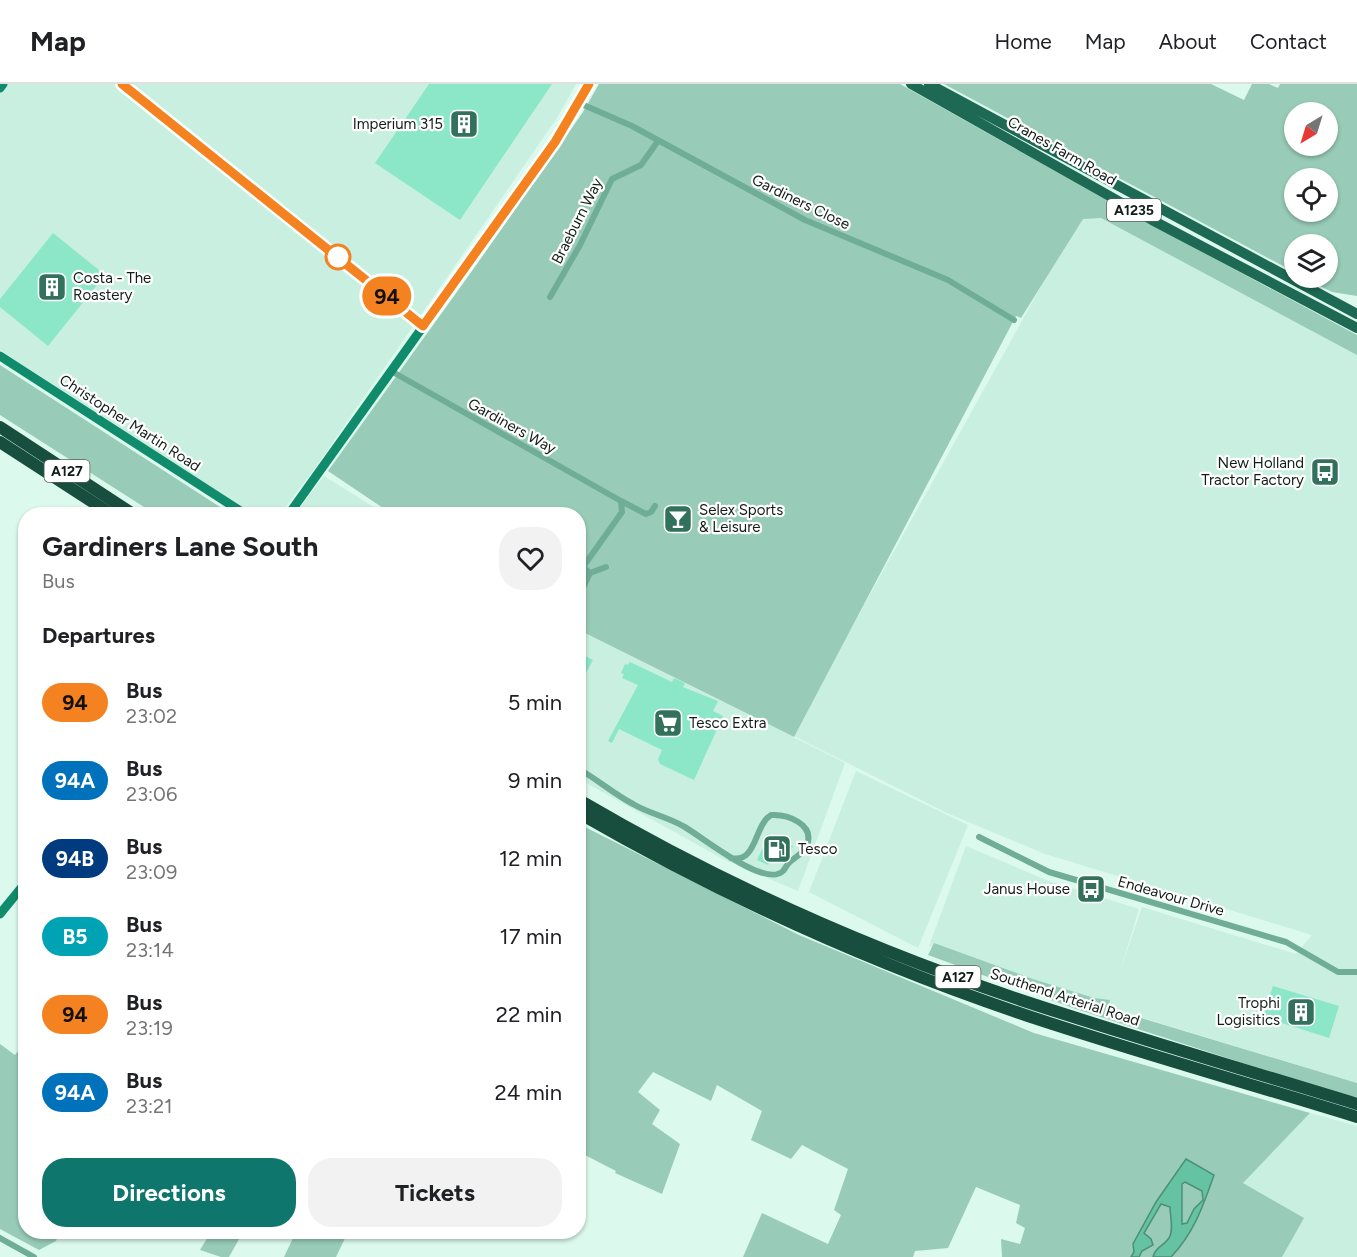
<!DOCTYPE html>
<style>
:root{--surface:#fff;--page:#f2f2f2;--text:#202124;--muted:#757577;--line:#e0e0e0;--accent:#0f766e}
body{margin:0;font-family:Figtree,sans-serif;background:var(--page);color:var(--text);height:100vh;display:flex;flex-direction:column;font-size:22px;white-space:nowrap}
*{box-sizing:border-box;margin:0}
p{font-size:20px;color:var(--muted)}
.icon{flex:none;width:33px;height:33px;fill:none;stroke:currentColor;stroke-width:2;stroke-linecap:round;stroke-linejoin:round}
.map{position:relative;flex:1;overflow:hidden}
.details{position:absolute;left:18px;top:423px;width:568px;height:732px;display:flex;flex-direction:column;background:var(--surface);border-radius:24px;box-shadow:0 2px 4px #0004}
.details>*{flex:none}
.badge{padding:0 12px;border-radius:20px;font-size:21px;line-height:39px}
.needle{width:39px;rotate:218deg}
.fabs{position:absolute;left:1284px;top:18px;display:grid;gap:12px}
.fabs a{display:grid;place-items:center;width:54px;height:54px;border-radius:50%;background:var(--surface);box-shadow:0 2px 4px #0004;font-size:30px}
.map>.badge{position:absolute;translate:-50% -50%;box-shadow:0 0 0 3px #fff}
h2{padding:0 24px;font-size:22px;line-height:54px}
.round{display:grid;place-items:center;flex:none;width:63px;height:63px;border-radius:24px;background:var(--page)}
.overview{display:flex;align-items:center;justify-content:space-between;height:102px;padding:0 24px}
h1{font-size:28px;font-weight:700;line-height:45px}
.cta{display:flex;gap:12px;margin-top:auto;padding:12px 24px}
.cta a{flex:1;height:69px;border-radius:24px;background:var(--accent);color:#fff;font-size:24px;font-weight:700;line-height:69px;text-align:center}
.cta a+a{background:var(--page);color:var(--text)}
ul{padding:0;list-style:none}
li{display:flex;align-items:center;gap:18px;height:78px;padding:0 24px}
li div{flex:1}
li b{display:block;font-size:22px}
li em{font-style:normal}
li .badge{min-width:66px;font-weight:700;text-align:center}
header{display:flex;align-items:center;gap:36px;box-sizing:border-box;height:84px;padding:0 30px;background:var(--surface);border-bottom:2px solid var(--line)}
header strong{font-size:28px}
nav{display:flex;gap:33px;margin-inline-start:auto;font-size:21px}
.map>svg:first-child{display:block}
.built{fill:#c9efe0}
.green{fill:#98ccb8;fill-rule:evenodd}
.water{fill:#65c2a3;stroke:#4c907a;stroke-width:1.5;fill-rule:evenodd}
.building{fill:#8be7c7}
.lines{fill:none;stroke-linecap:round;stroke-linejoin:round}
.street{stroke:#6fad97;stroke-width:6}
.secondary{stroke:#108b6c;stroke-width:9}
.primary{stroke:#1d6953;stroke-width:10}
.highway{stroke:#174e3e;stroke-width:12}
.line-casing{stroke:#fff;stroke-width:14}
.line{stroke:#f58220;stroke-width:9}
.stop-dot{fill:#fff;stroke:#f58220;stroke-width:3}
.labels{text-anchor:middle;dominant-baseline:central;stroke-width:4.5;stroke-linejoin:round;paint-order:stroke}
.shield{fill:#fff;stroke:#59615e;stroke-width:1.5}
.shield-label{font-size:14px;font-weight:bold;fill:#121d19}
.poi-label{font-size:15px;fill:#121d19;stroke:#fff;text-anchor:end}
.street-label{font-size:15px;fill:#121d19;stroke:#fff}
</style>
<header>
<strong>Map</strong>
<nav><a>Home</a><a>Map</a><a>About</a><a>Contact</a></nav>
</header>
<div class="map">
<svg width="1357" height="1173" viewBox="0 0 1357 1173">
<rect width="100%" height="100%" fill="#dbf9ed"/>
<path class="built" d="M0 0H576L557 34 315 384 280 430H253L0 266Z
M1084 125 1357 269V999L1028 899 929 862 966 762 1046 796 1139 825 1120 887 1142 823 1296 870 1312 851 1045 770 947 729 792 651Z
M324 392 385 430H295Z
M579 546 845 679 798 807 723 775 579 695Z
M856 687 968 741 918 864 809 808Z
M1310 1029 1357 1042V1173H1282L1303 1134 1242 1099Z"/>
<path class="green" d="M599 0H900L1137 133 1357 251V271L1101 134 1083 135 1021 234 1016 232 794 653 579 546V430H392L328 387 477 180 583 28Z
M944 0H1211L1244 16 1252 0H1269L1278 4 1280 0H1357V212L1332 208 1304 194H1328V160H1294V188ZM1294 28H1328V62H1294ZM1294 94H1328V128H1294Z
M0 281 231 430H155L0 331Z
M579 740 799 851 1034 949 1310 1029 1243 1099 1304 1134 1282 1173H1002L1001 1155 1020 1160 1025 1144 1016 1139 1020 1121 976 1103 948 1164 915 1167 913 1173H743L762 1129 828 1160 841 1131 834 1126 848 1085 802 1061 791 1075 751 1056 762 1027 717 1001 711 1017 653 988 638 1008 660 1026 652 1040 680 1060 662 1110 615 1089 616 1087 579 1068Z
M934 859 1033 895 1094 914 1110 916 1108 924 1357 999V1016L1073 924 928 871Z
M25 958 26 1148H60L56 1157 39 1166 0 1145V960L15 971Z
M211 1148H243L229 1173H221L200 1166Z
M296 1148H348L336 1173H284Z"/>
<path class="water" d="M1186 1075 1214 1091C1203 1122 1194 1149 1171 1173H1153C1155 1163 1164 1162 1169 1154 1174 1146 1170 1132 1170 1123L1161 1120 1144 1149 1151 1155 1153 1161 1142 1167 1139 1173H1131L1134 1168 1133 1160 1156 1118ZM1185 1098 1202 1107 1203 1116 1194 1125 1187 1139 1182 1140V1100Z"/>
<path class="building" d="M429 0H552L460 136 375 79Z
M53 149 105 191 48 262 0 223V215Z
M579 569 593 576 579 602Z
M630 578 672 598 674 594 685 599 683 603 718 617 713 627 723 632 694 696 660 680 658 675 662 666 619 645 612 659 608 657 638 601 622 594 624 590 621 589 625 580 628 581Z
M769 751 793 762 788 773 775 767 768 781 757 776Z
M1273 902 1339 922 1329 954 1263 933Z"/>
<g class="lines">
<path class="street" d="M579 19 632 42 805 136 948 196 1014 236
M550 213 580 161 612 95 641 81 658 57
M391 287 621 417 622 428 583 483 590 489 606 483
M621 417 646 430 651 428 655 422
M579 512 590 489
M579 685C598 696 614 710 633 720 648 729 667 733 683 742 700 751 765 805 783 787 784 786 787 781 788 780 794 773 804 770 807 761 815 740 787 730 771 731 754 741 757 780 731 774
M979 753 1049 788 1286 858 1338 888H1357
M0 1154 34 1173"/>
<path class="secondary" d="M122 0 423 241
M0 4 3 0
M0 272 245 430
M289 430 555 58 589 0
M0 830 26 798"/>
<path class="primary" d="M911 0 1152 136 1357 244
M929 0 1357 230"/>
<path class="highway" d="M0 343 133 430
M0 358 111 430
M579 716C722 800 875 868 1033 920 1140 955 1249 987 1357 1020
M579 729C721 811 873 880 1028 932 1137 968 1247 999 1357 1033"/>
</g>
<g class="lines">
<g class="line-casing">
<path id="line" d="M122 0 423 242 555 58 589 0"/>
</g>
<use href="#line" class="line"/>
</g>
<defs>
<g id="building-square" transform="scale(1.5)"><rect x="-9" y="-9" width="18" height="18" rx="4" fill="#33715d" stroke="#fff"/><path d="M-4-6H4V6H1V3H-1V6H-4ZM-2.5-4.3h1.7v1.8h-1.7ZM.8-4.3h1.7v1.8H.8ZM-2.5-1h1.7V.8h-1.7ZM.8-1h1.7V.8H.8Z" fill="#fff"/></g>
<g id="bus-square" transform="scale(1.5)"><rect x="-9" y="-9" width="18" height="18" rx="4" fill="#33715d" stroke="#fff"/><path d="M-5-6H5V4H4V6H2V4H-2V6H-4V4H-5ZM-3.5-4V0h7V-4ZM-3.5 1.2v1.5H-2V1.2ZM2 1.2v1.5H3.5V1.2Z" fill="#fff"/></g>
<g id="bar-square" transform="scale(1.5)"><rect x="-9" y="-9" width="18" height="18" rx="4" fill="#33715d" stroke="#fff"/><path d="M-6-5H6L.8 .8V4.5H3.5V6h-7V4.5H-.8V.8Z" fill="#fff"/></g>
<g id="supermarket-square" transform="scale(1.5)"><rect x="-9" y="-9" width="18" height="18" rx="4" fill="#33715d" stroke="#fff"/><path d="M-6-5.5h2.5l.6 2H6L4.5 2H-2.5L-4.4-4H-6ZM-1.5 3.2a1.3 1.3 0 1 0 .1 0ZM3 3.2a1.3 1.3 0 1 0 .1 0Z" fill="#fff"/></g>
<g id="fuel-square" transform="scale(1.5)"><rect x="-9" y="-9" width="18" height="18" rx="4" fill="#33715d" stroke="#fff"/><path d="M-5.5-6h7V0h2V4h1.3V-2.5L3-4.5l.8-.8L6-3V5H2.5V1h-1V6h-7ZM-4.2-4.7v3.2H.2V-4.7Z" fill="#fff"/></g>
</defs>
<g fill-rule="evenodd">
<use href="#building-square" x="464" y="40"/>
<use href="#building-square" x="52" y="203"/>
<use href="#bus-square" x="1325" y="388"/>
<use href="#bar-square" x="678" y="435"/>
<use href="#supermarket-square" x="668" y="639"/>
<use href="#fuel-square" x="777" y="765"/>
<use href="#bus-square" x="1091" y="805"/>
<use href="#building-square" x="1301" y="928"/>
</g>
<circle class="stop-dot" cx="338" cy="173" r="12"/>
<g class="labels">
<g class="shield">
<rect x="1107" y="115" width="54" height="22" rx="4.5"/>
<rect x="44.5" y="376" width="45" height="22" rx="4.5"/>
<rect x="935.5" y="882" width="45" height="22" rx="4.5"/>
</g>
<g class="shield-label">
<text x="1134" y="126">A1235</text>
<text x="67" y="387">A127</text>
<text x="958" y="893">A127</text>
</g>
<g class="poi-label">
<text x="443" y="40">Imperium 315</text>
<text x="73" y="194" text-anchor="start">Costa - The<tspan x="73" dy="17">Roastery</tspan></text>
<text x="1304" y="379">New Holland<tspan x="1304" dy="17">Tractor Factory</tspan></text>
<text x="699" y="426" text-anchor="start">Selex Sports<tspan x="699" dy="17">&amp; Leisure</tspan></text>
<text x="689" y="639" text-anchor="start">Tesco Extra</text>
<text x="798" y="765" text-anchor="start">Tesco</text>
<text x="1070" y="805">Janus House</text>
<text x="1280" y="919">Trophi<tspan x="1280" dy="17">Logisitics</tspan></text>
</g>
<g class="street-label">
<text transform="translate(1062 67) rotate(30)">Cranes Farm Road</text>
<text transform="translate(801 118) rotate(26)">Gardiners Close</text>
<text transform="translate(577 137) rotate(-63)">Braeburn Way</text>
<text transform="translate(130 339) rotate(33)">Christopher Martin Road</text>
<text transform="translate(512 342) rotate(29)">Gardiners Way</text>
<text transform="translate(1171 812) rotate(16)">Endeavour Drive</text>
<text transform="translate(1065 913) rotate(18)">Southend Arterial Road</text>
</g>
</g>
</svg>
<div class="fabs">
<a><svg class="needle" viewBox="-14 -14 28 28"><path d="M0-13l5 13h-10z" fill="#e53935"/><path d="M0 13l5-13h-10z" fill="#757577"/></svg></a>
<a><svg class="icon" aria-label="locate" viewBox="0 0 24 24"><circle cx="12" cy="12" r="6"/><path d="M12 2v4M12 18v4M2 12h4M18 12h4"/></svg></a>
<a><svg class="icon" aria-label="layers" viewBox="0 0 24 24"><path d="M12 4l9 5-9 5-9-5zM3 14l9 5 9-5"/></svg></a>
</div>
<b class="badge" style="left:387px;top:212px;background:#f58220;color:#111">94</b>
<section class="details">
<div class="overview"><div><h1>Gardiners Lane South</h1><p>Bus</p></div><a class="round"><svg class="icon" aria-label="heart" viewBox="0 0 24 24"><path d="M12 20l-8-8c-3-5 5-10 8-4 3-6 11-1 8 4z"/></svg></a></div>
<h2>Departures</h2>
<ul>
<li><span class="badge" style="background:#f58220;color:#111">94</span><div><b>Bus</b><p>23:02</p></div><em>5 min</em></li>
<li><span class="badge" style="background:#0072bc;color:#fff">94A</span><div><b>Bus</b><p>23:06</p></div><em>9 min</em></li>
<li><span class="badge" style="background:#003b80;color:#fff">94B</span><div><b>Bus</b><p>23:09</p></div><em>12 min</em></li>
<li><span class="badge" style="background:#00a3b4;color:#fff">B5</span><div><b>Bus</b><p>23:14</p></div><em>17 min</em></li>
<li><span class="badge" style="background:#f58220;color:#111">94</span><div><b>Bus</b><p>23:19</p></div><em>22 min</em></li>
<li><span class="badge" style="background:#0072bc;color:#fff">94A</span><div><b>Bus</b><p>23:21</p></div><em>24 min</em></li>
</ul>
<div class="cta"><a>Directions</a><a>Tickets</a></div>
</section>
</div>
